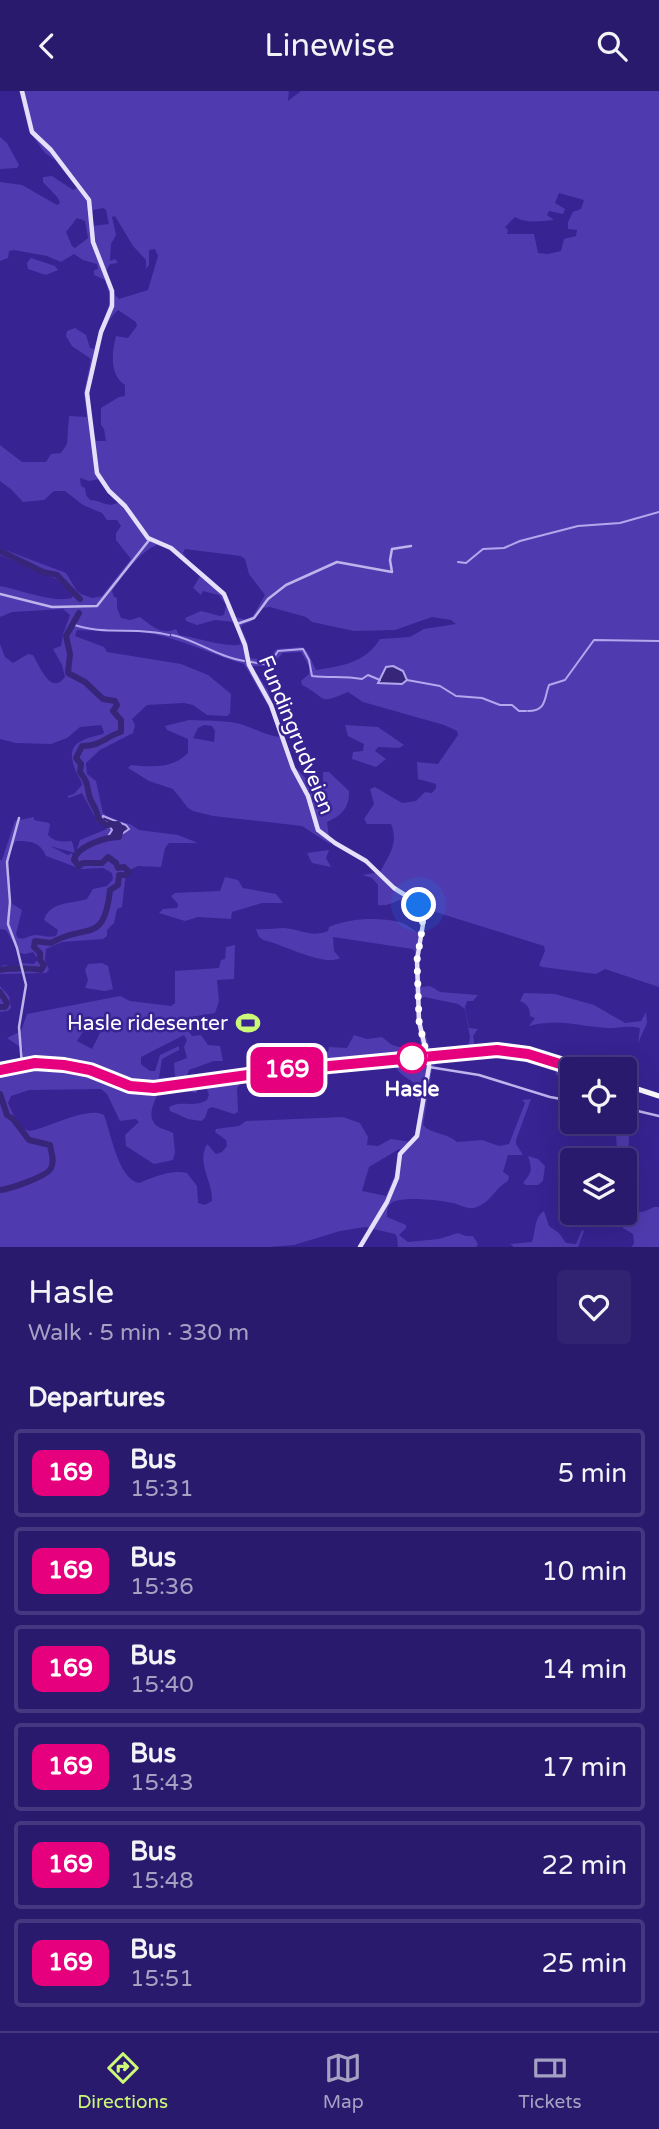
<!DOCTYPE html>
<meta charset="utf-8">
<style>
:root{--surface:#291a6d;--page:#312372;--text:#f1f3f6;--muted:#a5a1c2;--line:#453880;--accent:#ccf877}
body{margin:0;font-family:"Varela Round",sans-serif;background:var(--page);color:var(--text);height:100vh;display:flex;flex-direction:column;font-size:26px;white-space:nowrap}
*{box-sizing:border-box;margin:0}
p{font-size:23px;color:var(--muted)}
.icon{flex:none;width:38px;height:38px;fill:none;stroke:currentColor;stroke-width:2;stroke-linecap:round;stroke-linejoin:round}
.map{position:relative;height:1156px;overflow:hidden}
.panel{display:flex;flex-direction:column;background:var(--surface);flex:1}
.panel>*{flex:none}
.badge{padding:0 14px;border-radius:10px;font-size:24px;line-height:46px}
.controls{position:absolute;left:560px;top:966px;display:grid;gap:14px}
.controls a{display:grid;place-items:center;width:77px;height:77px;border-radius:7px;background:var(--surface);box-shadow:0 7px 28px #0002,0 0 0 2px var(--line);font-size:35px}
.you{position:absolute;width:35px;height:35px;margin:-18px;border:5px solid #fff;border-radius:50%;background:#1a73e8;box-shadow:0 0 0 10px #1a73e833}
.map>.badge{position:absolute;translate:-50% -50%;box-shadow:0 0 0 4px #fff}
h2{padding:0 28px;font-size:26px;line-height:63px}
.round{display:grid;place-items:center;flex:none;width:74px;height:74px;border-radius:7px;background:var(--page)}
.summary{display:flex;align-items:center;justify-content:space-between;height:119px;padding:0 28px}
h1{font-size:33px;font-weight:600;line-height:52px}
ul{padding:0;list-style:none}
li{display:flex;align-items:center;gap:21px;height:88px;margin:0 14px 10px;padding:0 14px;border:4px solid var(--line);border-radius:7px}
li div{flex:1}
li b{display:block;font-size:26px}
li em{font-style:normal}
li .badge{min-width:77px;font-weight:700;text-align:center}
header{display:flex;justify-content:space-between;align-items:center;height:91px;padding:0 28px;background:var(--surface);font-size:32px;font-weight:600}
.tabs{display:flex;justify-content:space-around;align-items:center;height:98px;border-top:2px solid var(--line);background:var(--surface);font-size:19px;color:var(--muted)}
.tabs a{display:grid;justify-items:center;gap:4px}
.tabs .selected{color:var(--accent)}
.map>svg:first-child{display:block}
.green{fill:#4f3baf;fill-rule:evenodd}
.water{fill:#37257a;stroke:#b3a8ed;stroke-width:2}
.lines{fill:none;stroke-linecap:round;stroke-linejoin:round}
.stream{stroke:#b3a8ed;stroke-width:2}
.river{stroke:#37257a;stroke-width:6}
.street{stroke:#beb4ec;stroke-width:2.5}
.secondary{stroke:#e5e0fa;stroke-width:4.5}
.primary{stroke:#fbfaff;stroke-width:5}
.line-casing{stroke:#fff;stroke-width:16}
.line{stroke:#e6007e;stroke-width:10}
.walk{stroke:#fff;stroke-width:7;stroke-dasharray:0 12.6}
.stop-dot{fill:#fff;stroke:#e6007e;stroke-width:3.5}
.labels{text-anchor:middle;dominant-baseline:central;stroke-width:5;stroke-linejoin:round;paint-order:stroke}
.street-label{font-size:21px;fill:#fff;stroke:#372391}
.poi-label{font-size:21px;fill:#fff;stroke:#372391;text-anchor:end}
.stop-label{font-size:21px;font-weight:bold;fill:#fff;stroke:#372391}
</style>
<header><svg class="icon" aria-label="back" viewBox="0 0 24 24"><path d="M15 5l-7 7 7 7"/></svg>Linewise<svg class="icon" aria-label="search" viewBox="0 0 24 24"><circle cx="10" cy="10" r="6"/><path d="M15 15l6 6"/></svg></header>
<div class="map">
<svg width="659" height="1156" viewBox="0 0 659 1156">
<rect width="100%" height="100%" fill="#372391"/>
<path class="green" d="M19 0H289L288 10 301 0H659V896L605 878 596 883 542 876 539 874 545 860 544 855 429 819 426 822 419 871 421 896 430 895 440 901 478 904 473 910H467L465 916 469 937 478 938 473 945 475 955C493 958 514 951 532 958 541 961 548 968 556 964L567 973 586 978H572V1007H568L570 1002 567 998 568 989 567 986 556 984 555 975C510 961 484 963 439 968L432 978 423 1034C431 1043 447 1042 457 1051L482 1049 499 1055 509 1053 525 1012 522 1009 531 1008 516 1049V1053L523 1064H508L503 1081 509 1085 508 1090C495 1097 490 1113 474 1117 466 1118 461 1114 453 1112 441 1109 403 1105 393 1111 387 1114 387 1120 387 1126L406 1134V1137L399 1144 408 1151 439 1148 458 1142 466 1145H473L478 1153 476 1156H398L397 1146 395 1143 365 1136 340 1140 294 1154 269 1156H0V975L18 972 22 968 23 958 7 947 21 940 27 923 120 905 130 910 171 915 175 912V880L219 877 221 869 225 868 226 856 235 854 234 888 217 889 219 910 215 922 184 927 186 936 192 945 201 944 208 954 220 955 223 970H214L189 979 185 990 311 973 312 970 316 971V960L328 961 329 956 347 957 354 944 367 948 382 946 392 954 414 960 421 956 416 925 415 861 413 858 333 846 334 860 340 867C323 876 283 853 263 849L259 846 256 838C265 839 275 837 284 837 300 838 311 847 328 840L329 836C350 827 377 826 400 831 407 833 413 839 419 842 423 831 420 810 406 808 397 807 392 816 378 814V794L372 787 362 784 380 781C389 764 399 752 391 733H367L364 728 374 713 370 698 375 696 402 712 416 710 425 701 432 702 436 697V693L418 688 417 671 438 673 458 644 457 640 444 634 363 611 348 601C317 614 329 608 302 594L301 590 309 583V575L301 561 283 562 273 572 266 575H252L268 600 282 639 286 641 280 644 270 618 244 573C213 564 186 550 154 543 130 538 102 541 77 539L75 545 104 556 107 561 181 573 208 584 231 603 230 622 227 625 207 624 193 614 184 612 147 614 132 628 135 634 133 642 100 659 86 672 87 683 96 690 103 722 113 729 130 733 139 739 178 744 198 752H169L165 757 161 776 138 775 126 781 122 816 117 818 114 832 107 839V845L103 848 62 851 46 858 45 869 49 879 46 882 0 883V876L4 874 15 876 22 872 34 873 38 868 33 861 25 863 20 862 6 839 0 838V769H2L15 730 34 726V729L49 732 50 734 48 744C54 751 63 751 72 750L75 762 50 755 68 764 72 762 73 769 79 771 77 766 79 759 77 758 80 749 107 738 97 730 82 702 69 707 67 705 74 703 82 694C81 688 77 684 75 678 64 651 84 648 103 643L104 641 101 634 80 636 67 647 51 653 16 652 0 648V553L5 566 13 572 28 563 33 564C40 576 51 605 65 586L62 574 53 558 61 555 63 543 70 524 63 518 12 521 0 526V495C22 499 51 512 72 507L73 504 58 489 0 464V457L66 482 77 500 81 503 92 507 102 505 131 468 116 449V442L121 435 117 429H107L102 422 83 414 65 400H54L44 409 23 411 12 399 0 390V354L22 371H46L51 363 61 362 67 353 69 325 87 326 84 302 91 268 72 255 66 245 67 240 75 237 86 244 90 257 94 258 111 208 105 189 94 184V179L98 178 97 173 83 169 74 163 61 171 47 165 14 159 9 160 8 167 0 170V91L22 94 57 114 60 112 58 107 43 91V86L52 85 73 99 77 97 55 69 45 62 29 40ZM559 102 584 109 581 118 573 121 568 131V138L577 139 576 145 564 148 561 160 548 163 538 162 534 143H507L508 139 505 136 515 126C527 133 540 130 554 129L547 124 549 120 563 123 565 118 555 112ZM103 117 106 119 109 133 91 135 93 119ZM115 125 133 155 146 169V178L149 174V159L155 158 158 165 148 199 119 208 115 204 106 180 110 173 118 172 115 168 110 170 111 153 116 144 112 126ZM77 127 85 130 88 147 75 157 72 155 66 141ZM118 219 136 231 137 235 128 247 116 245C112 261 109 284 125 294V305L119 306 101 317V334L104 338 106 350H96C93 338 89 325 88 312 87 289 100 233 118 219ZM80 387 89 390 99 388 119 411C108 418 101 409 90 409L86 404 85 397 81 395ZM157 454 170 458 200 485 193 497 201 504 203 500 219 504 226 514 224 524 220 525 201 520 185 527 186 530 197 534 215 529 234 531 241 553C232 558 193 546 179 544L176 538C161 545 151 534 140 526L130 529 121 527 117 517V507L114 506 112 500C123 485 139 461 157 454ZM185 458 241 465 245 468 249 483 265 504 253 525 246 529 236 526C224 494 212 490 187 468L183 462ZM270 516 306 526 312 531 354 540 395 539 432 526 451 529 456 533 424 538 410 546 380 548C365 572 342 575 316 579L308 562 303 556 277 558 266 569 249 567 247 550 241 537 242 534 252 530 262 517ZM103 726 126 734V741L116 747 111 743V734L102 729ZM16 750C31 750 40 751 46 765L81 778 103 777 112 782 113 788 107 795 93 798 87 808C72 813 50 810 44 829L58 839 56 845C47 847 42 844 34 844 27 845 25 849 18 847L16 843 22 819 11 812C10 792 3 767 16 750ZM424 906 458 913 465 918 470 946 468 957 442 960 430 957 421 931V907ZM86 936 98 937 101 940 92 958 77 950ZM184 944 187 949 184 956 187 967 174 972 175 986 159 987 162 968 179 959V955L160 964 155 980H150L141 973V966ZM384 973 396 976C404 992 420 985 417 1009L422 1010 416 1045 411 1051 391 1048 378 1055 367 1054 368 1046 360 1032 343 1026 246 1030 239 1035 216 1038 215 1041 226 1049 227 1055 222 1061 216 1063 207 1053C196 1073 213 1090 212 1110L205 1114 198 1112 197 1095 187 1082C172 1078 153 1086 139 1092 118 1088 111 1042 104 1024 86 1015 50 1037 29 1040L19 1036 8 1012 11 1005 29 999 101 998 107 1003 120 1030 136 1028 139 1031 125 1044 126 1055 154 1073 173 1069 175 1061 173 1042C168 1039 161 1038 157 1035 146 1026 154 1012 158 1002L176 998 196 1002 200 995H206L209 1004 207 1009C195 1017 182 1009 169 1016L170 1020 188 1028 201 1030 205 1027 208 1018 212 1016 234 1023 238 1021 237 997 242 989 260 987 290 990 304 985 314 988 317 985 315 981 319 980 376 976ZM399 1058 401 1060 396 1081 386 1105 362 1100 369 1076Z
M0 46 7 52 19 74 17 77 0 78Z
M31 167 55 175 58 179 46 184 28 178 27 172Z
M189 629C204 630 221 629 236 632 251 635 265 645 280 646L295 676 312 694 323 695V681H329L349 700C350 716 341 725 327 731L330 753 302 735 213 725 193 720 188 717 173 698 149 690 128 677 131 674C152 676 172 678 188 662V648L167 639 165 635ZM204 634 212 635 215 640 214 651 193 647 198 637Z
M345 634 378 636 404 654 399 657 378 656 375 660 386 668 376 676 352 668 353 661 363 660 364 653 348 645Z
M329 759 326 767 331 776 312 772 307 762Z
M225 786 238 789 243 797 276 803 283 812H262L232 821 231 828 198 826 185 830 159 822 163 818 177 817 178 813 171 805 175 802 220 800Z
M102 872 108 875 113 898 105 900 85 897 88 889 85 879 88 873Z
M0 895 9 905 11 917 8 920 0 921Z
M524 902 555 903 594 914 625 932 641 930 646 921 647 932 638 952 640 937C629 934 618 937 607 937 576 935 561 927 529 935L535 927 530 925C530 918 528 913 520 910Z
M622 1037 629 1046 628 1063 635 1065 629 1070 625 1084V1069L611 1066 617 1057 616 1046Z
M528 1065 538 1068 545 1075 543 1090 538 1094H526L523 1092C533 1080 532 1078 528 1065Z
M654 1116H659V1156H631L634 1153 633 1143 623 1137 622 1128 601 1129 604 1122C621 1122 639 1125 654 1116Z
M544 1120 549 1135 559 1142 566 1152 576 1153 582 1139 584 1140 578 1156H514L510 1153 532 1151C536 1140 534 1126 544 1120Z"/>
<path class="water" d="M393 575 403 580 407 589 402 593 378 592 386 576Z
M103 725 126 734 129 738 116 747H107L112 739 108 732 102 729Z"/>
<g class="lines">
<path class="stream" d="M458 471 466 472 483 458 504 457 520 450 578 435 620 432 659 421
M72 533C103 545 137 535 169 544
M172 544C199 550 217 566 244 570
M251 571 263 573 271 571 278 560 303 558 309 569 312 585C330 587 344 585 362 588L368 584 380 589
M407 589 440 595 456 605 482 607 500 614H512L519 620H526
M528 620C547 620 544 607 549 594L565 589 594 549 659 550"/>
<path class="river" d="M0 460 43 481 57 484 80 508
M0 879C8 877 33 877 41 879L44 874 40 869V862L34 856 35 850 51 852C86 831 104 855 110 799L118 794 119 784H126L129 781 124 776 118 777 116 772 108 766 102 772H83L79 775 74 769C77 755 106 746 119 746L121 738 118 733 106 734 98 727C97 717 91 713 89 704 87 693 87 690 80 681L81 673 76 667 82 655C101 655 105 646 121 641V629L113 620 117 614 115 610 103 608 85 591 68 582 70 563 66 545 79 522
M0 901 7 912 5 916H0
M0 1003 7 1024 13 1028 29 1049 50 1054C51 1061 55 1070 51 1077 48 1085 10 1098 0 1099"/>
<path class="street" d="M0 503 52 516 97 515 150 448
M237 533 254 527 268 508 286 494 337 471 392 481 390 469 392 458 411 455
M19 727 7 771 10 811 8 833 17 857 26 894 19 936 22 974
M429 976 479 984 550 1006 572 1010
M625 1017 659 1025"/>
<path class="secondary" d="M22 0 32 41 51 59 89 109 93 151 112 200V215L101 241 87 302 97 382 109 400 125 415 148 447 171 457 224 503 245 554 249 574 271 614 293 677 308 705 318 739 335 752 366 770 394 797 416 811 421 818 423 833 417 869 419 930 427 965
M360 1156 387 1111 397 1087 400 1063 417 1045 429 976V965"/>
<path class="primary" d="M0 979 35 972 64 974 90 979 130 995 153 997 277 980 497 959 528 963 576 978
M625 994 659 1005"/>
</g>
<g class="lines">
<g class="line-casing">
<path id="line" d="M0 979 35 972 64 974 90 979 130 995 154 997 277 980 497 959 528 963 576 978"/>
</g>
<use href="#line" class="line"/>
<path class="walk" d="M412 967 427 965 419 930 417 869 423 833 419 814"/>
</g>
<defs>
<g id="stadium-bare" transform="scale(1.89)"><path d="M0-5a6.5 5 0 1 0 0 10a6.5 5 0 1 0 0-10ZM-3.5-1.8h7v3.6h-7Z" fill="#ccf877" stroke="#372391" stroke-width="2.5" paint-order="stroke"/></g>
</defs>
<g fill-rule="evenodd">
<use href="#stadium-bare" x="248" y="932"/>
</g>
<circle class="stop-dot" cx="412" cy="967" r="14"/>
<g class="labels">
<g class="street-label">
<text transform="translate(296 644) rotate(68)">Fundingrudveien</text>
</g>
<g class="poi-label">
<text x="228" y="932">Hasle ridesenter</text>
</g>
<g class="stop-label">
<text x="412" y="998">Hasle</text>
</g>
</g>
</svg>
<div class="controls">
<a><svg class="icon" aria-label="locate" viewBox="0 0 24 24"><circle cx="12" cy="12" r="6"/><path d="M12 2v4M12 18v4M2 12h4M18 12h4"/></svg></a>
<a><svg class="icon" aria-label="layers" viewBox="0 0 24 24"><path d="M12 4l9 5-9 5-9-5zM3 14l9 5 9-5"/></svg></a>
</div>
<div class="you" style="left:419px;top:814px"></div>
<b class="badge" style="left:287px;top:979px;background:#e6007e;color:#fff">169</b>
</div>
<section class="panel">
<div class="summary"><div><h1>Hasle</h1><p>Walk · 5 min · 330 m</p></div><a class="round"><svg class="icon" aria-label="heart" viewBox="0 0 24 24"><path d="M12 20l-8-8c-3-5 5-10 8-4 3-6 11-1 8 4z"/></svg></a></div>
<h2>Departures</h2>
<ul>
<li><span class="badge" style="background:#e6007e;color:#fff">169</span><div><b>Bus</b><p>15:31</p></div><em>5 min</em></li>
<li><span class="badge" style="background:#e6007e;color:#fff">169</span><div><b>Bus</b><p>15:36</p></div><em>10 min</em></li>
<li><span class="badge" style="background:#e6007e;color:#fff">169</span><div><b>Bus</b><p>15:40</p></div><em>14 min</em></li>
<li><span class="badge" style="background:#e6007e;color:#fff">169</span><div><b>Bus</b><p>15:43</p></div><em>17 min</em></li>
<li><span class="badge" style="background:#e6007e;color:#fff">169</span><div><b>Bus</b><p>15:48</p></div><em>22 min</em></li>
<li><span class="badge" style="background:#e6007e;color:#fff">169</span><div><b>Bus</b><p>15:51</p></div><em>25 min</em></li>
</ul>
</section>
<nav class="tabs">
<a class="selected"><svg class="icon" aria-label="directions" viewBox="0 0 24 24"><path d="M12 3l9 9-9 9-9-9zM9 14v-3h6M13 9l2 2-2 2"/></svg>Directions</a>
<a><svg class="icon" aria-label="map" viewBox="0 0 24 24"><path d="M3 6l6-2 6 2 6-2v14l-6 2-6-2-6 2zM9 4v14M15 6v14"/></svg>Map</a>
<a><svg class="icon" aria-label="tickets" viewBox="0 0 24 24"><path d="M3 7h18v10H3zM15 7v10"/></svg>Tickets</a>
</nav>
